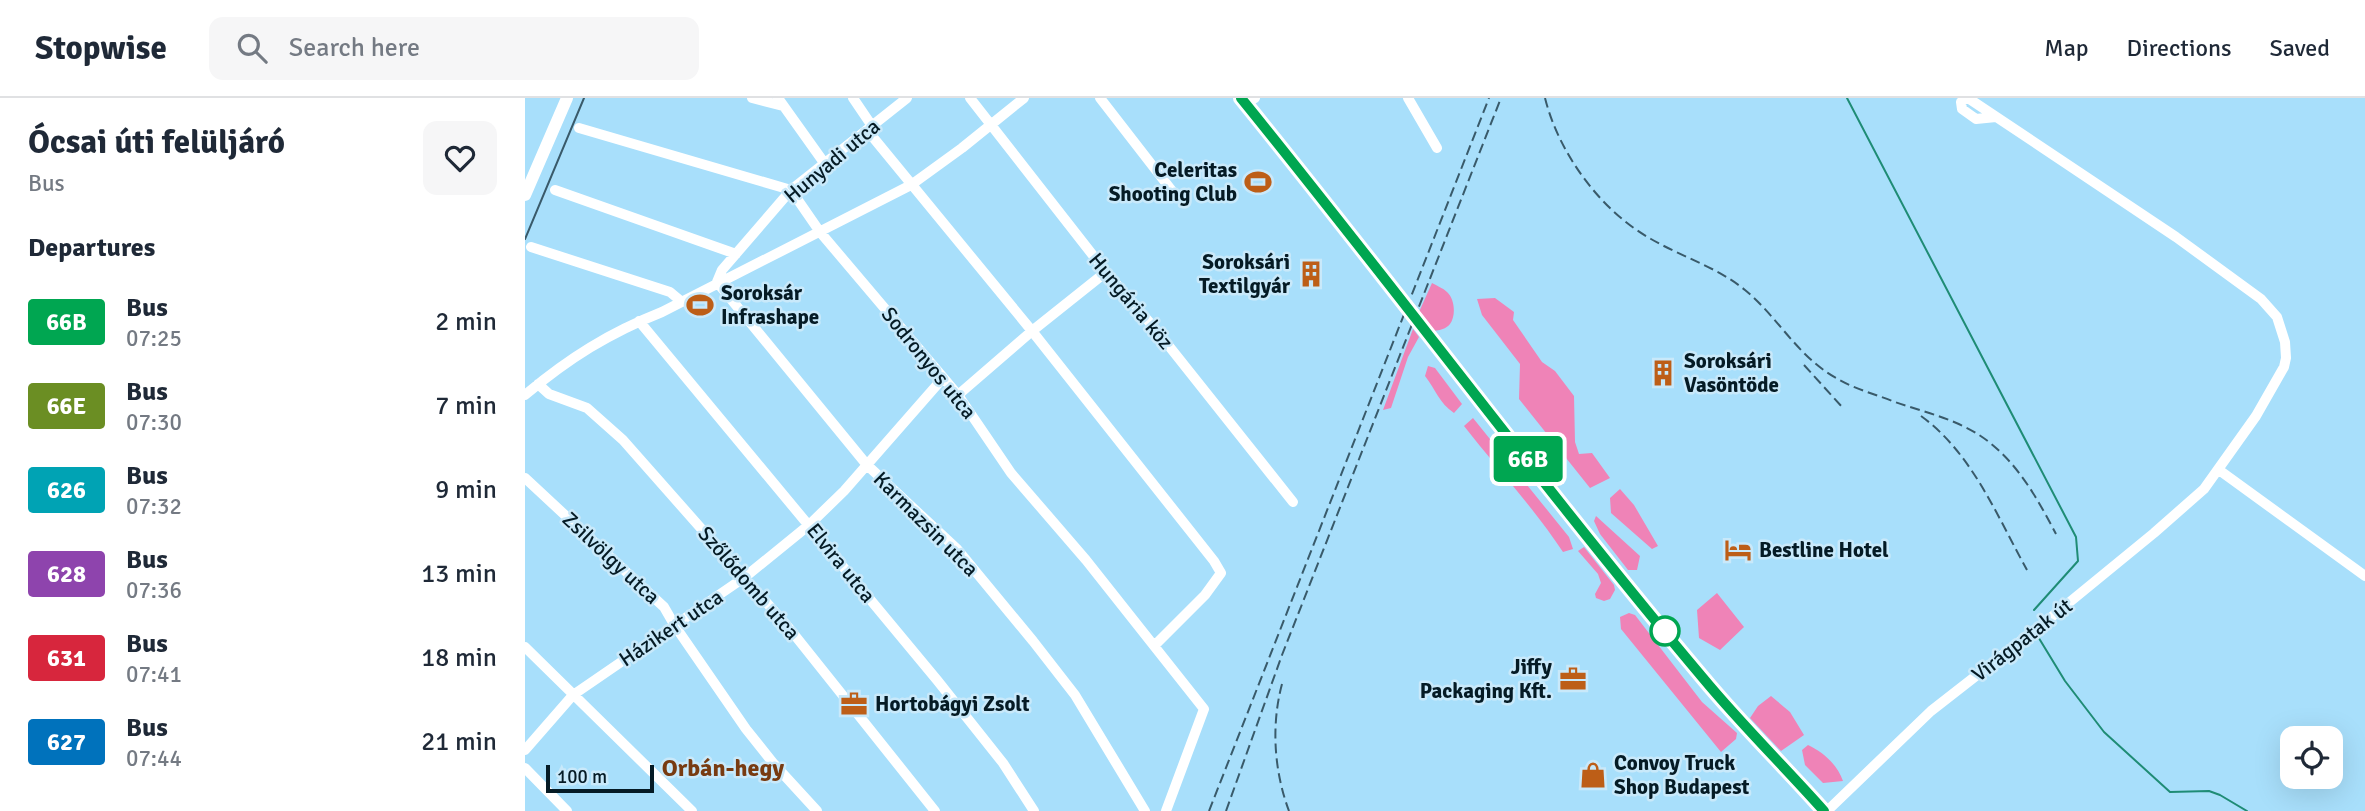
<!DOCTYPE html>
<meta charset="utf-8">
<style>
:root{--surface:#fff;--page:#f6f6f7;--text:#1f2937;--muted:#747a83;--line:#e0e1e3}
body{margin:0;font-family:Signika,sans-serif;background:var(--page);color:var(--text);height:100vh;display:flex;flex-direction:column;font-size:26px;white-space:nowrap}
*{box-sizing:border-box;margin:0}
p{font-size:23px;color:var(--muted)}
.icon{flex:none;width:38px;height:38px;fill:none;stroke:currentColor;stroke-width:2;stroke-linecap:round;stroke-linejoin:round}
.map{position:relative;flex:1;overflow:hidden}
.panel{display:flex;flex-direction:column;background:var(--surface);width:525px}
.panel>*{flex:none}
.badge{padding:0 14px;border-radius:5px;font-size:24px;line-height:46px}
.controls{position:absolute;left:1755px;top:628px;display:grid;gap:14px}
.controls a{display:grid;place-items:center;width:63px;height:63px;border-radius:14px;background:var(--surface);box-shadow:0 7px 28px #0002;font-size:35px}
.scale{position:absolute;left:21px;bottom:18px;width:108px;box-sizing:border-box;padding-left:7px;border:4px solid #051b25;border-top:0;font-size:19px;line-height:24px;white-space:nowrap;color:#051b25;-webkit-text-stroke:5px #c9e9fa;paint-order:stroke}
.map>.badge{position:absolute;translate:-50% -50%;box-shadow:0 0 0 4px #fff}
h2{padding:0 28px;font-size:26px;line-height:63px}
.round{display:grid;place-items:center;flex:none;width:74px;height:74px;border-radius:14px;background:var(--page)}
.headline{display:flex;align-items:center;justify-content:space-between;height:119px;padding:0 28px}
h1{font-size:33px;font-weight:800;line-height:52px}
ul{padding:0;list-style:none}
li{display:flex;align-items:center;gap:21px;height:84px;padding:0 28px}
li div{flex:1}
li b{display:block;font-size:26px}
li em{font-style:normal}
li .badge{min-width:77px;font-weight:700;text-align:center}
header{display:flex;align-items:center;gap:42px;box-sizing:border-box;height:98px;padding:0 35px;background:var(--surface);border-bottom:2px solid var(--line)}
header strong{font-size:33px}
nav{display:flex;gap:38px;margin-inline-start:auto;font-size:24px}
.search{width:490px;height:63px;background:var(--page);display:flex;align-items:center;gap:18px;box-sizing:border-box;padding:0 24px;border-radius:14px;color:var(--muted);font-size:26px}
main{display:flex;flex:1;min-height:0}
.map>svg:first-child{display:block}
.green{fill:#ef83b7}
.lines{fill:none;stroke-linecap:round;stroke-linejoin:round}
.stream{stroke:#1f8c75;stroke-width:2}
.minor{stroke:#fff;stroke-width:10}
.major{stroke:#fff;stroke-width:12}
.tram{stroke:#395a6a;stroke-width:2}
.rail{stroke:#395a6a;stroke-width:2;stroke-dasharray:10 5;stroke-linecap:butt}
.line-casing{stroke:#fff;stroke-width:16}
.line{stroke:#00a651;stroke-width:10}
.stop-dot{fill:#fff;stroke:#00a651;stroke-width:3.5}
.labels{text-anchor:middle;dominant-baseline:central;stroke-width:5;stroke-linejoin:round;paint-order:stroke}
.street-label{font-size:21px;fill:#051b25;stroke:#c9e9fa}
.poi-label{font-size:21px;font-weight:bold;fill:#051b25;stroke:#c9e9fa;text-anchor:start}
.quarter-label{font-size:24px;font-weight:bold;fill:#783b11;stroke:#c9e9fa}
</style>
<header>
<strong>Stopwise</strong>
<div class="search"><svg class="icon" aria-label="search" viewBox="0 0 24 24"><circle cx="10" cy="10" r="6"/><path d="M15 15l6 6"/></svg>Search here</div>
<nav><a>Map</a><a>Directions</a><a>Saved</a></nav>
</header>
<main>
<section class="panel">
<div class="headline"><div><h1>Ócsai úti felüljáró</h1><p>Bus</p></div><a class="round"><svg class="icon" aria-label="heart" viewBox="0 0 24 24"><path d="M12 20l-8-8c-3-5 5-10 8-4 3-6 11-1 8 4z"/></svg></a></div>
<h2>Departures</h2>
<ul>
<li><span class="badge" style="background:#00a651;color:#fff">66B</span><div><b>Bus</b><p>07:25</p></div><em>2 min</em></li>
<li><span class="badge" style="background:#6b8e23;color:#fff">66E</span><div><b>Bus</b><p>07:30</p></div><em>7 min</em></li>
<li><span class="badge" style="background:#00a3b4;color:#fff">626</span><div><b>Bus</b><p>07:32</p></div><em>9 min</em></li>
<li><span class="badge" style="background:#8e44ad;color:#fff">628</span><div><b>Bus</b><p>07:36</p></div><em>13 min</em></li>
<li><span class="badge" style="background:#d7263d;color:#fff">631</span><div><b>Bus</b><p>07:41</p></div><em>18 min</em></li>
<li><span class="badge" style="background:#0072bc;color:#fff">627</span><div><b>Bus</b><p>07:44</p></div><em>21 min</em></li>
</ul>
</section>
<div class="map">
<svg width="1840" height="713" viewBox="0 0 1840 713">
<rect width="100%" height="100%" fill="#a8dffb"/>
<path class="green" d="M907 185C912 188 918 190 922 194 930 201 931 218 925 226 921 231 915 232 909 233L894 214Z
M970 200 989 214 988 222 1017 264 1030 273 1049 298 1050 344 1054 356 1067 355 1085 380 1065 390 994 301 995 266 957 217 952 201Z
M888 231 894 239 883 259 866 310 858 312Z
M903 268 910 270 937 306 929 315C914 305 911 292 900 278Z
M948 320 1044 439 1048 451 1038 454C1008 409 972 370 939 328Z
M1095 391 1109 407 1133 448 1127 451 1086 415 1085 400Z
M1071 418 1115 458 1112 472H1103L1075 436 1069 423Z
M1059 449 1089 487 1090 492 1085 501 1079 503 1071 500 1070 496 1076 485 1073 476 1053 453Z
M1192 495 1219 529 1195 552 1174 540 1172 512Z
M1104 515 1110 517 1177 604 1212 635 1211 641 1196 654 1096 531 1095 519Z
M1246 598 1265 614 1279 637 1256 653 1225 620 1233 608Z
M1283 647C1298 654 1312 666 1318 683L1298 685 1280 667 1277 652Z"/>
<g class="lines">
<path class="stream" d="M1322 0 1551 439 1553 463 1509 512
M1512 537 1540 583 1579 634 1645 694 1684 693 1695 697 1722 713"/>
<path class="minor" d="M227 0 258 8
M253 0 300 66
M328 0 347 28
M445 0 581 174 632 233 768 404
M575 0 651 98
M883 0 912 50
M1441 0 1436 4 1437 11 1451 21 1471 19
M728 1 730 0
M54 30 266 92 295 134 433 297 486 375 561 462 679 611 641 713
M342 32 507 233 689 463 696 475 680 497 630 547
M30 92 211 156
M6 149 145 194 157 204
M192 184 342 367 432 451 508 543 550 597 620 713
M192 184 197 172 266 92 382 0
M114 223 412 582 478 665 509 713
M13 286 24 296 62 310 98 342 264 530 410 713
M0 297C44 260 84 235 137 214L386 87 437 50 499 0
M433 297 507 233 581 174
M1694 372 1840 478
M0 380 139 509 150 528 221 631 249 666 292 713
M0 549 167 713
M0 652 48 597 220 479 284 427 319 393 418 280
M0 670 42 713
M1302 713 1406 613 1524 521 1629 435 1679 391 1731 318 1759 269 1761 260 1760 244 1752 219 1736 201 1651 139 1443 0"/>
<path class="major" d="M716 0C871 192 1019 391 1178 580 1216 626 1259 669 1299 713
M0 97 42 0"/>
<path class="tram" d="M0 141 59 0"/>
<path class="rail" d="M1020 0C1034 56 1076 113 1126 141 1157 159 1192 169 1220 192 1253 219 1272 258 1311 280 1329 291 1350 296 1370 304 1393 312 1418 318 1440 329 1485 351 1509 394 1531 436
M1279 267 1318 310
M1396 318C1447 355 1472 418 1502 472
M757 586C746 627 749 673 764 713
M684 713 964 0
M701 713 757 557 976 0"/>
</g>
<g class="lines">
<g class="line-casing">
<path id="line" d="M716 0C872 192 1019 391 1178 580 1216 626 1259 668 1299 713"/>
</g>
<use href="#line" class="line"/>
</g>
<defs>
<g id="stadium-bare" transform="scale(2.1)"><path d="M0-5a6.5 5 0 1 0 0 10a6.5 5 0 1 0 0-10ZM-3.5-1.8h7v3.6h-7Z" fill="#bd5e17" stroke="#c9e9fa" stroke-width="2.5" paint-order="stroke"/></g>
<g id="building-bare" transform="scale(2.1)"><path d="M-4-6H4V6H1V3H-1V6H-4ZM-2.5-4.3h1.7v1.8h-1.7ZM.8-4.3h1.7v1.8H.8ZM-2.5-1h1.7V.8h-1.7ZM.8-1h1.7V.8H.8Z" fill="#bd5e17" stroke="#c9e9fa" stroke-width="2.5" paint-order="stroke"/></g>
<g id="hotel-bare" transform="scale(2.1)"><path d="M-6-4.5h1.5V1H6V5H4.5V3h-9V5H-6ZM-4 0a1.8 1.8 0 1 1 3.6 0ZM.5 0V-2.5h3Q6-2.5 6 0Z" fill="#bd5e17" stroke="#c9e9fa" stroke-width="2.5" paint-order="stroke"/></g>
<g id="office-bare" transform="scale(2.1)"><path d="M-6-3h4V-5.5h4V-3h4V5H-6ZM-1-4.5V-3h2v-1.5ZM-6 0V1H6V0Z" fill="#bd5e17" stroke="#c9e9fa" stroke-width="2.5" paint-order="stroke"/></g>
<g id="shop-bare" transform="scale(2.1)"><path d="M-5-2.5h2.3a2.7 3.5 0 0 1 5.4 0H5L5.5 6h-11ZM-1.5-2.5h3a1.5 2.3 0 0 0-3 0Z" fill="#bd5e17" stroke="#c9e9fa" stroke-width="2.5" paint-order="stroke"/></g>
</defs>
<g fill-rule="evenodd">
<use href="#stadium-bare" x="733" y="84"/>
<use href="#building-bare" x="786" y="176"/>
<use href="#stadium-bare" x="175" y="207"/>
<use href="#building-bare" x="1138" y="275"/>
<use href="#hotel-bare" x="1213" y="452"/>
<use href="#office-bare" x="1048" y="581"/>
<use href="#office-bare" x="329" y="606"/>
<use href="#shop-bare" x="1068" y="677"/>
</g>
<circle class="stop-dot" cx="1140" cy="533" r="14"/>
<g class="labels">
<g class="street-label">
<text transform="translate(307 63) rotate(-40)">Hunyadi utca</text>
<text transform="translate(606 203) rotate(50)">Hungária köz</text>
<text transform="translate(404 265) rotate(51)">Sodronyos utca</text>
<text transform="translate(401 426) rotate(45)">Karmazsin utca</text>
<text transform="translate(86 460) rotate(43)">Zsilvölgy utca</text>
<text transform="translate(316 465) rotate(51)">Elvira utca</text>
<text transform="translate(224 485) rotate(49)">Szőlődomb utca</text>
<text transform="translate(146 530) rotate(-34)">Házikert utca</text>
<text transform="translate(1497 542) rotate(-38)">Virágpatak út</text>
</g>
<g class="poi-label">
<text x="712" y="72" text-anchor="end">Celeritas<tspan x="712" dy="24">Shooting Club</tspan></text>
<text x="765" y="164" text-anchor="end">Soroksári<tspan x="765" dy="24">Textilgyár</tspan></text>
<text x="196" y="195">Soroksár<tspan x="196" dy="24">Infrashape</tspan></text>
<text x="1159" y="263">Soroksári<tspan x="1159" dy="24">Vasöntöde</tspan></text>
<text x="1234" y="452">Bestline Hotel</text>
<text x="1027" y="569" text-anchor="end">Jiffy<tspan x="1027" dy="24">Packaging Kft.</tspan></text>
<text x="350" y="606">Hortobágyi Zsolt</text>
<text x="1089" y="665">Convoy Truck<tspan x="1089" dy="24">Shop Budapest</tspan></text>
</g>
<g class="quarter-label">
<text x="198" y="670">Orbán-hegy</text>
</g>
</g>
</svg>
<div class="controls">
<a><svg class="icon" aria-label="locate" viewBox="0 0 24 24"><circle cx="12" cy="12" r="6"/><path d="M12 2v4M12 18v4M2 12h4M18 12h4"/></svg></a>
</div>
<div class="scale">100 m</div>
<b class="badge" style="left:1003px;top:361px;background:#00a651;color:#fff">66B</b>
</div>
</main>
